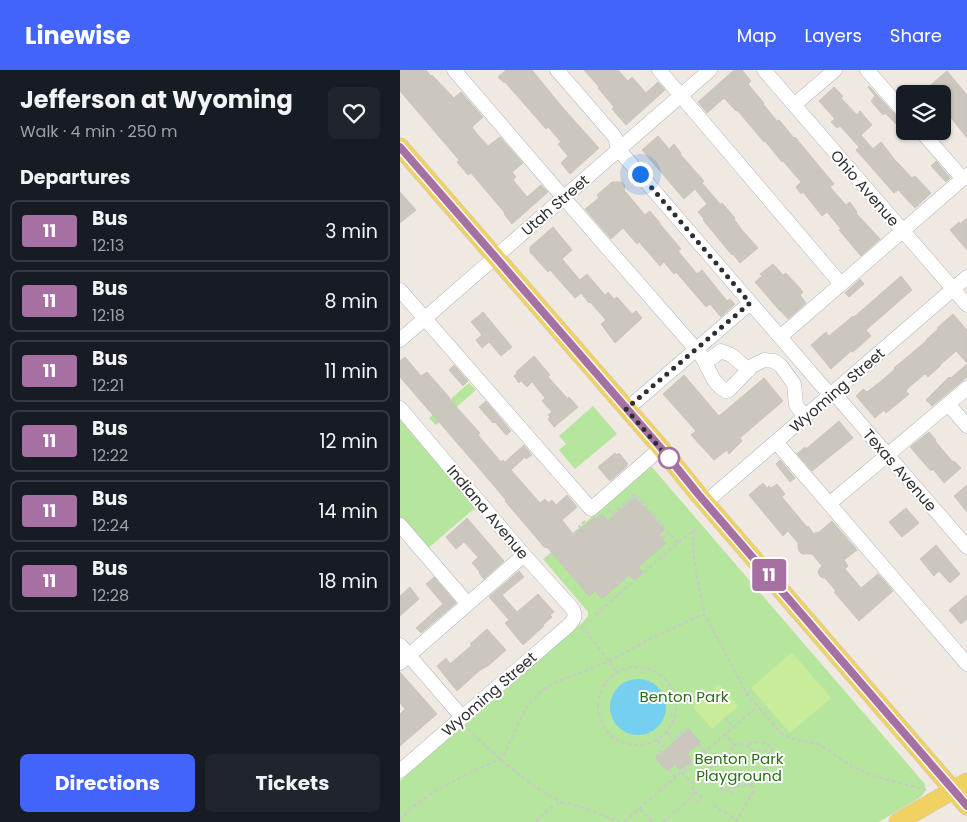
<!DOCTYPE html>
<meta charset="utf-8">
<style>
:root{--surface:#171b24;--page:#20242c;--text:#f1f3f6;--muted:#9ea1a6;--line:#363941;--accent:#4264fb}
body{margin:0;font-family:Poppins,sans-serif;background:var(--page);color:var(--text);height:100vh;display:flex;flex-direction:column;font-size:19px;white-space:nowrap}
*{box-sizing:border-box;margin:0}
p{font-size:16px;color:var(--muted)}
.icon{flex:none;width:28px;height:28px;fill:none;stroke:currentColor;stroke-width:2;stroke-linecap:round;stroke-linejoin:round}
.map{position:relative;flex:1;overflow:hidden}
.panel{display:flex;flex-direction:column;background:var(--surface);width:400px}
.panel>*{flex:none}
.badge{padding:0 10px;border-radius:4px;font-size:18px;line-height:32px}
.buttons{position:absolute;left:496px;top:15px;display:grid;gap:10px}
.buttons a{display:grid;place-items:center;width:55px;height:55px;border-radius:8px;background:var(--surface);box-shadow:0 1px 4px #0004;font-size:25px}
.you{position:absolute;width:25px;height:25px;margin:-12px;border:4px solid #fff;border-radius:50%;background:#1a73e8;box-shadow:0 0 0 8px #1a73e833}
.map>.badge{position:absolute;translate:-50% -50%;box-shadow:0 0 0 2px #fff}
h2{padding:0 20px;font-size:19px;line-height:45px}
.round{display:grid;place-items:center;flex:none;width:52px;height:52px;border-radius:8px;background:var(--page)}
.headline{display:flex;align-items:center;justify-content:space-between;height:85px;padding:0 20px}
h1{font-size:24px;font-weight:700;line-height:38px}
.button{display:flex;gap:10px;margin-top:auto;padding:10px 20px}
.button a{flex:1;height:58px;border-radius:8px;background:var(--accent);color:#fff;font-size:20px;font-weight:700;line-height:58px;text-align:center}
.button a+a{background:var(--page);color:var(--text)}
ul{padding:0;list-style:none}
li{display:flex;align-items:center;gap:15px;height:62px;margin:0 10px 8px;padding:0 10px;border:2px solid var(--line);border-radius:8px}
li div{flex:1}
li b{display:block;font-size:19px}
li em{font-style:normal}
li .badge{min-width:55px;font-weight:700;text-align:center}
header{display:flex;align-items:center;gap:30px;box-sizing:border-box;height:70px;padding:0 25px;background:var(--accent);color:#fff}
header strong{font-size:24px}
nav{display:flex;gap:28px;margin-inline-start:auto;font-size:18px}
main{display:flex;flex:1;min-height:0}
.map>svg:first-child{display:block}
.green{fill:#b6e59e}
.pitch{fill:#c9ec9a}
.water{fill:#75cff0}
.building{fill:#cbc7bf;stroke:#cbc5ba}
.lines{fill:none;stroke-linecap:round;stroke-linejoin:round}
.minor-casing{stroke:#b4b7c1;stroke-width:15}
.major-casing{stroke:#c9c9c9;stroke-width:19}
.path{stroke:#c9c9c9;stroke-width:2;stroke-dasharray:4 2.5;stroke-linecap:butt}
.minor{stroke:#fff;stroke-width:14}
.major{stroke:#f2d163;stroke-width:18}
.line-casing{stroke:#fff;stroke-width:11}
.line{stroke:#a670a3;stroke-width:8}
.walk{stroke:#2e2e2e;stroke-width:5;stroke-dasharray:0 9}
.stop-dot{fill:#fff;stroke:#a670a3;stroke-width:2.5}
.labels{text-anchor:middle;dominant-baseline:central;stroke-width:4;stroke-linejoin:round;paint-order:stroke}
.street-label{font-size:15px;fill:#2e2e2e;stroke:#fff}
.park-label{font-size:15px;fill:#2c6e1b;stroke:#fff}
</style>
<header>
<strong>Linewise</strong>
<nav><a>Map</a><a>Layers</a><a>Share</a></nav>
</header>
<main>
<section class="panel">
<div class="headline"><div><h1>Jefferson at Wyoming</h1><p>Walk · 4 min · 250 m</p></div><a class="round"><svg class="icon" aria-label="heart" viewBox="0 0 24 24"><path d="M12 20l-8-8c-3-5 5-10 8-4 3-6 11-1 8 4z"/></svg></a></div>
<h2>Departures</h2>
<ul>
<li><span class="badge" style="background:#a670a3;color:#fff">11</span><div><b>Bus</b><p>12:13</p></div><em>3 min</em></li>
<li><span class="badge" style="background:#a670a3;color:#fff">11</span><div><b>Bus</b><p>12:18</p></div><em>8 min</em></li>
<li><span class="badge" style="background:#a670a3;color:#fff">11</span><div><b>Bus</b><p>12:21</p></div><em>11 min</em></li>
<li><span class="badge" style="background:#a670a3;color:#fff">11</span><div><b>Bus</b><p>12:22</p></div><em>12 min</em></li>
<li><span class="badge" style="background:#a670a3;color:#fff">11</span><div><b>Bus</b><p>12:24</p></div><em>14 min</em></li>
<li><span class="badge" style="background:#a670a3;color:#fff">11</span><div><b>Bus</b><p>12:28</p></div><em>18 min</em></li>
</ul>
<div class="button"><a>Directions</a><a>Tickets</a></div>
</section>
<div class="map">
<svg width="567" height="752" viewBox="0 0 567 752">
<rect width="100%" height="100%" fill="#efe9e1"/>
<path class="green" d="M69 313 76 320 36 355 29 348Z
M193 336 217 364 175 399 159 380 166 374 159 366Z
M0 350 75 438 27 479 0 448Z
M251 396 524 713C527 719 525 724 519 728L479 752H0V711L184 551 188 546V542L143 489Z"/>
<path class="pitch" d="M392 582 431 628 390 663 351 618Z
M319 614 338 636 312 659 293 637Z"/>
<path class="water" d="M210 637a28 28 0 1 1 56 0a28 28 0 1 1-56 0Z"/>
<path class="building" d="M0 0H26L31 6 32 5 54 28 61 22 83 47 72 57 77 64 88 76 100 67 123 93 112 102 116 107 113 110 127 127 141 115 148 122 112 154 104 144 105 143 71 103 68 105 57 92 59 90 0 21Z
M106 0H132L163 38 199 78 170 104 161 93 168 86 158 74 161 72 148 57 146 59 105 12 104 13 98 7Z
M184 0H218L228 11 232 7 246 23 258 12 265 20 226 55 212 39 214 37 198 18 199 17Z
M334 0H342L351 11 348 14 364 33 363 34 377 51 379 50 394 68 395 67 434 114 430 117 446 135 450 132 457 142 456 143 480 169 461 186 439 160 441 159 427 142 422 146 403 122 401 124 396 117 401 112 383 91 382 92 365 71 364 72 337 40 336 41 324 28 307 43 298 32Z
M547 1 567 25V68L548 44 549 43 542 35V24H520Z
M469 16 500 50 496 54 485 43 483 45 471 31 475 26 468 17Z
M434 17 443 26 441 28 457 45 460 41 472 55 461 65 473 79 481 72 495 90 512 108 515 106 531 123 515 138 498 120 494 123 456 80 459 77 440 56 437 58 431 52 435 49 419 31Z
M258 66 269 79 274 74 281 83 280 84 304 111 302 113 321 135 322 133 335 148 334 149 342 160 358 178 340 193 333 184 332 185 303 150 304 149 298 142 307 134 295 119 284 129 242 80Z
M536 91 550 108 546 112 531 96Z
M212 112H222L225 116 224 120 245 145 250 141 260 153V154L281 179 278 181 297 204 302 200 327 231 330 229 335 234 321 247 310 234 306 237 276 202 274 204 264 192 260 196 239 172 237 174 223 158 211 169 185 139 199 128 197 125Z
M0 122 16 140 0 153Z
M567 148V180L550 160 559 152 560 154Z
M153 157 172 180 162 189 180 210 187 204 205 225 208 222 214 229 217 227 232 244 236 241 242 248 215 273 201 254 206 250 190 232 189 233 181 223 175 228 150 200 148 202 130 182V177Z
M373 194 383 205 386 203 398 216 403 222 400 225 406 233 388 249 381 241H380L355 212 362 206 360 204Z
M501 206 512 220 466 260 471 266 453 282 451 281 431 299 411 275 426 262 429 266 453 246 454 247Z
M460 209 464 214 449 227 445 223Z
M83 242 112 277 101 286 89 272 82 278 76 270 82 265 71 252Z
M553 244 567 260V293L556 281 540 295V296L528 307 525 304 508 318 506 321 509 324 502 330 486 343 484 340 475 348 456 326 463 319 467 322 480 312 495 299 494 298 526 271V270L538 259 537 258Z
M134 286 150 305 148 307 168 329 169 327 178 337 154 357 148 349 150 347 148 345 152 342 142 331 145 328 132 312 127 317 121 311 119 313 114 306 117 303 116 302Z
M5 287 21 306 27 302 50 328H49L59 340 80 363 78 365 101 392 103 390 105 392 124 375 132 385 126 389 125 387 111 400 140 433 145 429 148 433 152 430 156 435 167 425 177 437 162 450 174 465 194 448 195 450 202 444 208 451 235 427 264 460 259 465 266 473 238 497 243 502 234 510 229 505 202 529 195 521 189 526 147 477 145 478 105 431 106 430 83 403 0 307V291Z
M567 294V307L532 336 526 330 549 307 551 308Z
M54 295 68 311 63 316 49 300Z
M284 305 319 346 364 308 383 331 340 368 342 371 329 384 327 380 314 390 291 365 296 361 263 324Z
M86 331 111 361 106 365 95 352 93 353 79 337Z
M439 351 453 368 412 401 397 384 405 377 406 379Z
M529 362 536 370 535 371 553 392 554 391 561 398 544 413 533 399 531 401 510 377Z
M215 383 217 385 219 383 228 394 226 395 227 396 210 411 198 397Z
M380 390 395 408 390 412 376 394Z
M363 413 367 418 369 416 371 418 377 414 385 424 382 427 407 457 408 456 414 464 416 462 418 463 432 451 457 480 444 490 448 496 445 499 461 518 478 504 493 521 459 551 434 522 436 521 425 508H422L420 506 418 503 419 499 422 496 412 484H402L399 481 398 478V473L388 461 383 466 349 425Z
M567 415V442L554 426Z
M506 438 519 453 502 467 489 452Z
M67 448 104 491 84 509 79 503 80 502 72 493 78 487 64 472 56 479 46 467Z
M536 475 560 504 550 513 539 501 534 506 520 489Z
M119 501 124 507 102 525 117 542 138 524 154 542 150 545 152 547 143 555 144 556 123 575 105 553 109 550 89 527Z
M34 507 56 533 21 563 16 558 43 534 26 514Z
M10 517 19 529 0 546V526Z
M567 525V549L561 554 549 540Z
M87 559 106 580 88 596H87L79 601 57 621 37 596 46 588 50 594 72 575 70 574Z
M0 602 37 644 0 676V644L5 639 0 633Z
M289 659 300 672 287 684 292 690 280 700 275 694 267 701 256 688Z"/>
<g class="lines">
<g class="minor-casing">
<path id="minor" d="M54 0 163 127 300 284C309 296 311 313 326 321L329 320 352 296 364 290 374 291 381 296 394 314 396 335 405 347
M157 0 215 67 218 79 430 325
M259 0 441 214
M364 0 567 235
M467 0 505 43
M394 35 435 0
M521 61 563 109
M0 220 191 439 261 378
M380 267 567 105
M0 270 310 0
M306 292 321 281 331 285 349 300
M433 322 567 477
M548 334 567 356
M0 338 124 485 171 537C177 545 175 549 168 556L0 701
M227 339 350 233
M376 372 567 594
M306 432 567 207
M429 434 567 318
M0 455 68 534
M0 575 62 647
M0 593 124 485"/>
</g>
<g class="major-casing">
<path id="major" d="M0 77 261 378 298 424 567 736
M498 752 567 712"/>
</g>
<path class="path" d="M208 439 212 444 235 424 278 473
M294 460C292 474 294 487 296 501 299 515 301 530 305 544
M262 468 269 463
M146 489 180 458 179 456 186 450
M195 545 288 464 299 457
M182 556 217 602
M198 636a39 39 0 1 1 78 0a39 39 0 1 1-78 0Z
M347 624 352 619
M325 647 333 657
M68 659C97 687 127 714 162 733
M267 662 273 670 286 659 287 661
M257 670 264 678 256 685 258 686
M298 674 305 682
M349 675C355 670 367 672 372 677L371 682
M269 699 275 707
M282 702 292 713 335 676 325 664
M321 717a4 4 0 1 1 8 0a4 4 0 1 1-8 0Z
M329 716 351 715
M294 722 301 726 296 735
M331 724 336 715
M313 735 337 750 354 720 351 715V712L360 710 373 686V684L369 681H353C347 676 344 671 335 676
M240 739 252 752
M0 751 10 739 32 723 69 703 100 689 105 683 121 648 127 637 134 629 142 621 152 614 209 591 256 566 299 546 305 545 347 624 382 664 393 669 419 674 451 696 474 706 526 720
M136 752C142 745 152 734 162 733 173 732 208 747 219 752
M225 752 229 747 357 637
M263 752 292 727 294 722 292 713"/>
<use href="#minor" class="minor"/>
<use href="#major" class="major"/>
</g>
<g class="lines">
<g class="line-casing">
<path id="line" d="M0 77 261 378 298 424 567 736"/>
</g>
<use href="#line" class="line"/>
<path class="walk" d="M240 104 350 233 226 339 273 393 269 388"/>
</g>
<circle class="stop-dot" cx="269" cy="388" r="10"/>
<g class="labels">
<g class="street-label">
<text transform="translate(465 118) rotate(49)">Ohio Avenue</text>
<text transform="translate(155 135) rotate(-41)">Utah Street</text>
<text transform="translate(437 320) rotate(-41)">Wyoming Street</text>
<text transform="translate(500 400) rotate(49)">Texas Avenue</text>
<text transform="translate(88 442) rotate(50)">Indiana Avenue</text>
<text transform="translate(89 624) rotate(-41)">Wyoming Street</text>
</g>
<g class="park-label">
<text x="284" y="626">Benton Park</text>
<text x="339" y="688">Benton Park<tspan x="339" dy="17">Playground</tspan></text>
</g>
</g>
</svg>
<div class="buttons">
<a><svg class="icon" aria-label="layers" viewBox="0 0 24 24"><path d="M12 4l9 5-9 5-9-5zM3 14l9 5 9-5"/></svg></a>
</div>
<div class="you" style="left:240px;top:104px"></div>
<b class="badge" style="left:369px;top:505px;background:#a670a3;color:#fff">11</b>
</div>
</main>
